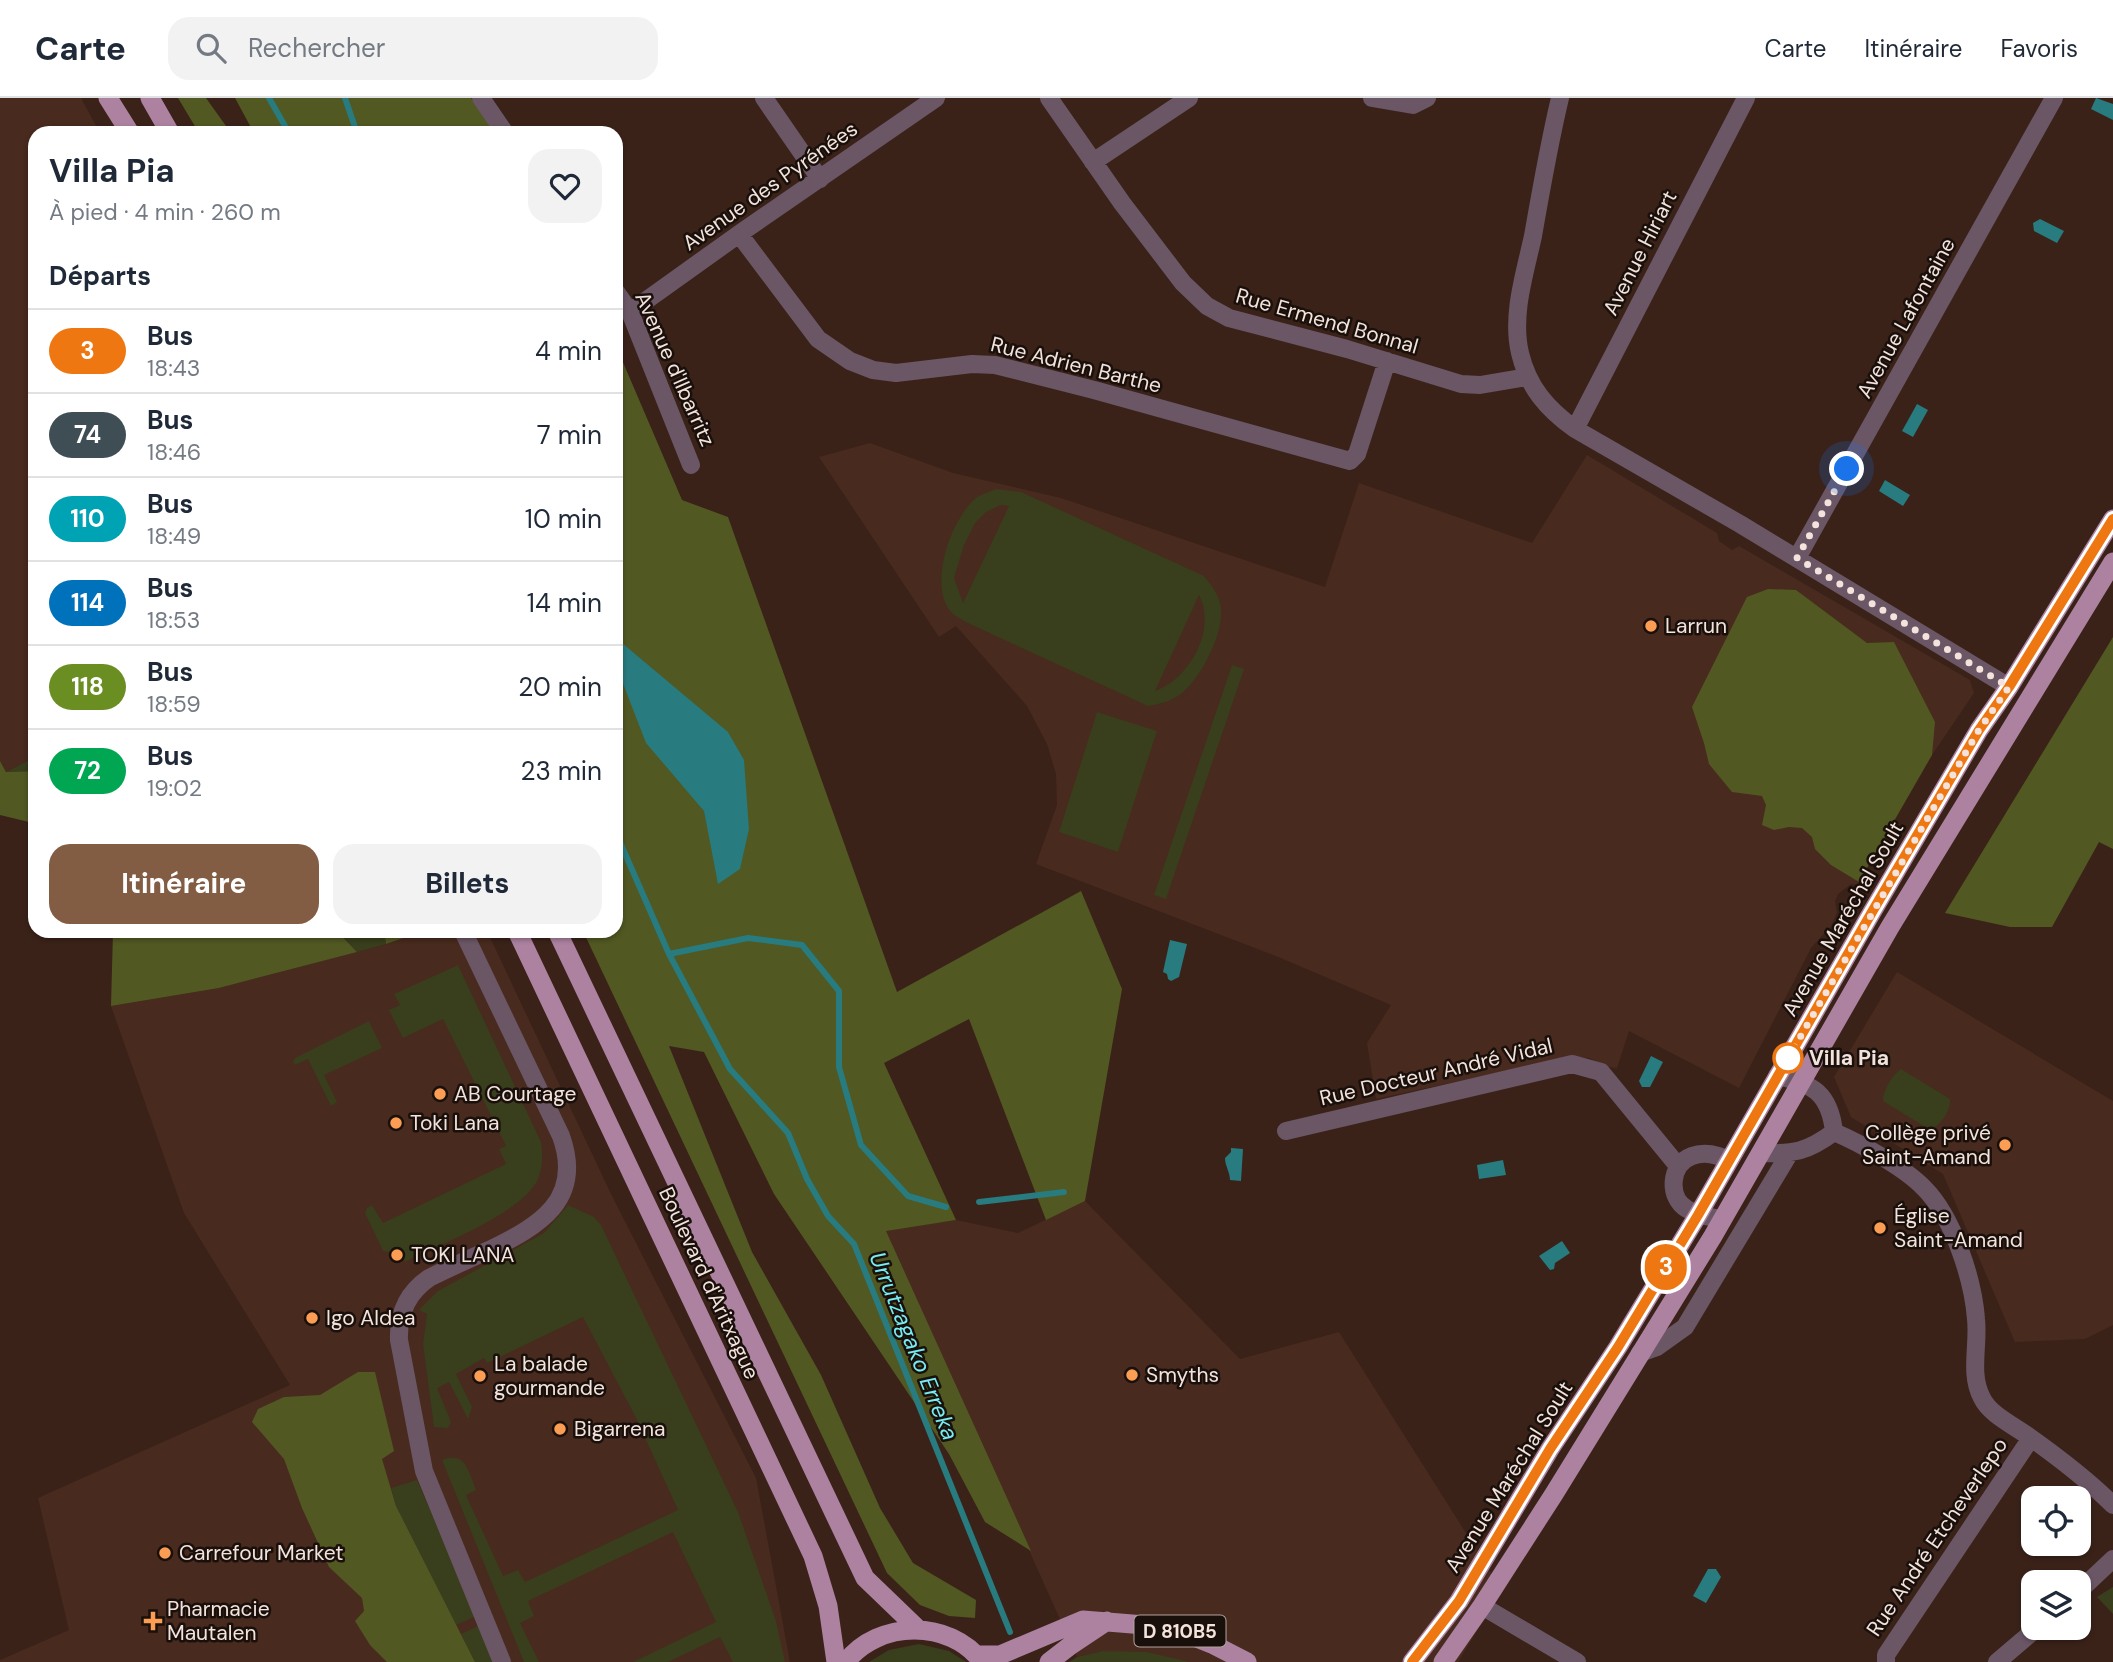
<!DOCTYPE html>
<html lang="fr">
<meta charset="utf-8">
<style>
:root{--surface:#fff;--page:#f2f2f3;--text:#1f2937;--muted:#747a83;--line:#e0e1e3;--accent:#825d44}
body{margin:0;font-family:"DM Sans",sans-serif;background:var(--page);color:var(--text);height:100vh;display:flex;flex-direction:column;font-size:26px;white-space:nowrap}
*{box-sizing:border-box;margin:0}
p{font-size:23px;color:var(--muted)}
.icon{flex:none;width:38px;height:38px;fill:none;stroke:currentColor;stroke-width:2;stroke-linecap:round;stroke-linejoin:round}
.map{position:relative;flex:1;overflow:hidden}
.side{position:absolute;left:28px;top:28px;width:595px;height:812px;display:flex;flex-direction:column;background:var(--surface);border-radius:21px;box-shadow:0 2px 5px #0004}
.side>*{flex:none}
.badge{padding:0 14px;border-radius:23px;font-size:24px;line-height:46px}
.buttons{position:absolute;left:2021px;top:1388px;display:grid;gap:14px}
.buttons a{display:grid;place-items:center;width:70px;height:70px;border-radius:14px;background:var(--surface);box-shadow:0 2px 5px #0004;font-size:35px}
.you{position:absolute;width:35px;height:35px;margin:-18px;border:5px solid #fff;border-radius:50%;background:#1a73e8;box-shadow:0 0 0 10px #1a73e833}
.map>.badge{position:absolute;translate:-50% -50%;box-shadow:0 0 0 4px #fff}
h2{padding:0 21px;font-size:26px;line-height:63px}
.round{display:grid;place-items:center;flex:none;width:74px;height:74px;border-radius:21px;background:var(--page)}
.head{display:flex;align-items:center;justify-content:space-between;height:119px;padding:0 21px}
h1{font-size:33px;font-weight:700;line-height:52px}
.button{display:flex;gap:14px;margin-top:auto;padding:14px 21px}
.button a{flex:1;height:80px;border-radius:21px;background:var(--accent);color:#fff;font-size:28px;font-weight:700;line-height:80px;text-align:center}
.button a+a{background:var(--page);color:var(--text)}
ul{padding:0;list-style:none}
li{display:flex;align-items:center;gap:21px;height:84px;padding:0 21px;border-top:2px solid var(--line)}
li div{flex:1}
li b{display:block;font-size:26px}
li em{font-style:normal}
li .badge{min-width:77px;font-weight:700;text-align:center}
header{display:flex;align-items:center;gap:42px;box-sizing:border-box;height:98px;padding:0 35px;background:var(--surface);border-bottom:2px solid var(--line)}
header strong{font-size:33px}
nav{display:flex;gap:38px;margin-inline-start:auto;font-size:24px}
.search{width:490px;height:63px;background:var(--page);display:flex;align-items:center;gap:18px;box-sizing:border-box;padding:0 24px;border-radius:21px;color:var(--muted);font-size:26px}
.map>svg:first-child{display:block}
.built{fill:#482a1e}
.green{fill:#393e1c;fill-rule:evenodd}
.forest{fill:#515822}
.water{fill:#287b7e}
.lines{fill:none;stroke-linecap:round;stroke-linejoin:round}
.stream{stroke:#287b7e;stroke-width:6}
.minor{stroke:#6b5665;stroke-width:18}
.primary{stroke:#ac82a0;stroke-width:19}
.line-casing{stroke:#fff;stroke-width:16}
.line{stroke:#e71;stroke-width:10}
.walk{stroke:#f3e3dc;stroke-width:7;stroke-dasharray:0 12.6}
.poi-dot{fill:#fc9d54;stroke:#190f0b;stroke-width:2.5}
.stop-dot{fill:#fff;stroke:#e71;stroke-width:3.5}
.labels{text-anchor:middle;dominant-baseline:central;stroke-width:5;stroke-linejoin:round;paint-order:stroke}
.shield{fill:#190f0b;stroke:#b2a39d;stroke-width:2}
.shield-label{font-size:19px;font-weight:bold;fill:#f3e3dc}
.street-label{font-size:21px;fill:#f3e3dc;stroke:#190f0b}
.poi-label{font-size:21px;fill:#f3e3dc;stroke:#190f0b;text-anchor:start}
.stop-label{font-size:21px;font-weight:bold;fill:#f3e3dc;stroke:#190f0b;text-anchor:start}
.water-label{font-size:23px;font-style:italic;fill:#76edf2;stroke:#190f0b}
</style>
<header>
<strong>Carte</strong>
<div class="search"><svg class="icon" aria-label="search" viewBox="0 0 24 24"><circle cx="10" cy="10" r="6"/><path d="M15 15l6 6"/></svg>Rechercher</div>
<nav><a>Carte</a><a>Itinéraire</a><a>Favoris</a></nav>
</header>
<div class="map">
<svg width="2113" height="1564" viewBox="0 0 2113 1564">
<rect width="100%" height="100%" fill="#3a2219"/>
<path class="built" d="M0 0H81L100 35H35V659L6 674 0 663Z
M870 345 953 375 1061 400 1325 489 1359 385 1532 445 1587 357 1717 435 1719 443 1732 452 1739 448 1970 582 1974 595 1932 657 1857 787 1851 786 1838 796 1835 803 1837 815 1831 828 1811 850 1739 990 1629 933 1617 970 1609 969 1589 960 1570 959 1376 1001 1367 945 1391 907 1276 858 1036 766 1057 707 1056 676 1047 646 1027 608 956 528 939 539 819 359Z
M424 833H487L611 1096 756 1380 790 1564H0V1562L69 1532 38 1400 290 1287 184 1115 111 908 219 890 386 846Z
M1897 874 2113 1003V1227L2085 1241 2015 1244 1943 1076 1851 1019 1834 979Z
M1085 1103 1240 1261 1339 1234 1502 1492 1458 1564H1190L1102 1553 1077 1559 885 1132 956 1122 1018 1135Z"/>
<path class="green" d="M996 391 1021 394 1204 478C1212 488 1221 499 1221 512 1223 538 1199 584 1178 598 1169 604 1159 606 1148 608L972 527C966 524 958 520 953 516 926 491 951 420 976 400 981 396 990 394 996 391ZM1001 407 1009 408 963 505 954 480 964 447 975 425 986 414ZM1199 497C1201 502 1204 508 1204 513 1209 545 1184 583 1155 593Z
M1232 567 1244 571 1166 801 1154 797Z
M1097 614 1157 633 1118 754 1059 734Z
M35 659V673L6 674Z
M337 833H384L386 846 357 854Z
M458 867 541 1044C543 1058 543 1068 538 1081 523 1115 439 1147 405 1164L398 1151 391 1154 383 1153 365 1115 367 1110 372 1107 383 1125 506 1066 499 1051 506 1048 443 921 403 940 389 912 400 907 394 896Z
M369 923 382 950 324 977 337 1004 331 1008 308 961 295 967 293 963 295 960Z
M1901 971 1950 1001C1951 1013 1941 1027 1930 1032L1883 1003C1883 992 1892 977 1901 971Z
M568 1107 594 1119 601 1127 738 1414 776 1523 785 1564H733L720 1539 668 1564H633L716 1524 673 1434 528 1503 534 1518 520 1525 539 1564H524L442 1362C465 1352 469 1374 476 1392L466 1397 503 1478 518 1472 525 1484 678 1412 635 1318 583 1219 487 1265 484 1260 456 1276 472 1309 468 1321 449 1284 437 1290 451 1324 448 1330 434 1329 423 1246 427 1216 419 1212 438 1193 544 1135Z
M417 1382 476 1518 456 1527 396 1408 391 1390Z
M2113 1489V1516L2097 1499Z
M478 1528 493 1564H475L461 1536Z
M919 1546 949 1553 966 1564H869L889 1552Z
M1102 1553 1147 1554 1190 1564H1069L1077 1559Z"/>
<path class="forest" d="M178 0H206L231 35H199Z
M235 0H471L498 35H254Z
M616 248 682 402 728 419 897 894 1081 793 1122 891 1085 1103 1046 1122 969 921 884 965 956 1122 886 1133 1031 1453 985 1424 949 1356 774 1096 704 954 669 948 752 1154 821 1277 880 1410 913 1465 976 1502 975 1520 949 1518 920 1507 887 1475 583 833H616Z
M1768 491 1796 492 1867 545 1894 544 1935 624 1932 657 1859 784 1831 767 1815 751 1812 739 1802 730 1789 729 1774 732 1762 727 1766 707 1762 698 1732 694 1709 666 1704 645 1692 609 1747 499Z
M2113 539V751L2099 744 2052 829H2010L1945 815Z
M0 663 6 674 35 673V728L33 725 0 717Z
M113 833H337L357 854 219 890 111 908Z
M384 833H424L386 846Z
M358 1274H375L394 1353 382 1361 396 1408 475 1564H387L370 1547 355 1523 364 1513 362 1500 329 1469 302 1410 284 1361 252 1324 258 1311 284 1299 320 1297Z"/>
<path class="water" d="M2096 0 2113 6V22L2091 11Z
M2040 121 2064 133 2057 145 2034 133 2033 125Z
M1917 306 1928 312 1913 339 1902 333Z
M1885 382 1910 397 1903 408 1879 393Z
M616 540 728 634 744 662 749 731 740 771 718 786 704 713 646 645 622 583 616 575Z
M1170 842 1187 846 1179 879 1171 883 1168 881 1167 876 1163 874Z
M1651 958 1663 964 1650 989H1642L1639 983Z
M1231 1050 1243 1051 1241 1083 1230 1082C1230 1074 1225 1068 1225 1060L1231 1054Z
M1503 1062 1506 1077 1479 1081 1477 1067Z
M1562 1143 1570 1155 1555 1165 1554 1171 1550 1172 1539 1158Z
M1708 1471H1716L1721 1479 1706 1505 1693 1498Z"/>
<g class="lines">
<path class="stream" d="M269 0 289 35
M345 0 357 35
M616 735 669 856 730 971 788 1035 807 1081 828 1118 854 1146 1010 1534
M669 856 748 840 802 847 839 893V969L861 1047 908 1098 946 1109
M979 1104 1064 1094"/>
<path class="minor" d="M481 0 505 35
M764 0 820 81
M1049 0 1122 105 1183 185 1207 208 1229 220 1347 251 1461 286 1480 287 1527 279
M1372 0 1413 7 1427 0
M1560 0C1549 46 1541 92 1533 138 1525 175 1511 217 1520 255 1528 289 1547 311 1575 331L1740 426 2009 589
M1093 64 1189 0
M739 136 818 241 850 263 873 272 896 275 972 266 995 267 1094 292 1350 363 1357 356 1387 263
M616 194 630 214 691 367
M630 214 739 136 936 0
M1575 331 1746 0
M1797 460 2054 0
M463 833 561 1038C584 1102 539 1128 489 1152 469 1161 449 1170 429 1180 407 1195 398 1216 399 1242L424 1373 502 1564
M1777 978C1813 985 1830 996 1834 1034
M1286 1033 1572 966 1601 974 1678 1068
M1834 1034C1860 1045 1905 1070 1924 1090 1953 1119 1973 1181 1976 1221 1979 1247 1969 1276 1982 1300 1990 1317 2015 1328 2031 1340 2059 1360 2088 1382 2113 1407
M1761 1055C1794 1056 1807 1054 1834 1034
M1723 1121C1710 1119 1698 1118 1687 1111 1667 1099 1670 1066 1692 1058 1705 1053 1717 1057 1729 1062
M1640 1255 1657 1249 1685 1229 1789 1056
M2079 1493 2113 1461
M1482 1508 1577 1564
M1886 1564V1557L2031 1340
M1997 1564 2037 1530"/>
<path class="primary" d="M108 0 130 35
M150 0 170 35
M517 833 813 1458 828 1508 836 1564
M557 833 865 1480 918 1531
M976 1557H1000L1083 1522 1169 1529 1214 1547 1247 1564
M846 1564C878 1522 950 1521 982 1564
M1049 1564 1071 1547 1107 1523
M1412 1564 1459 1503 1550 1351 1618 1249 1698 1117 1872 814 1979 632 2009 589 2113 421
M1443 1564 1482 1508 1554 1396 1713 1138 1890 829 2113 464"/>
</g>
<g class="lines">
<g class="line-casing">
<path id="line" d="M1412 1564 1459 1503 1550 1351 1618 1249 1698 1117 1872 814 1979 632 2009 589 2113 421"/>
</g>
<use href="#line" class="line"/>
<path class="walk" d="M1788 960 1979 632 2009 589 1797 460 1847 371"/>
</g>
<g class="poi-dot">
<circle cx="1651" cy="528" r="7"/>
<circle cx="440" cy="996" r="7"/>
<circle cx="396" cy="1025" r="7"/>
<circle cx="2005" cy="1047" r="7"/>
<circle cx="1880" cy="1130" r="7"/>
<circle cx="397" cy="1157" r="7"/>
<circle cx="312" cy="1220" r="7"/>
<circle cx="1132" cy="1277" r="7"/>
<circle cx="480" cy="1278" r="7"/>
<circle cx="560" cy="1331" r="7"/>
<circle cx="165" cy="1455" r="7"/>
<path d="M149.5 1512.5h7v7h7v7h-7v7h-7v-7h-7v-7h7z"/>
</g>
<circle class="stop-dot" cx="1788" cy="960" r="14"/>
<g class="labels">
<rect class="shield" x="1134.5" y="1517.5" width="91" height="31" rx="5"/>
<g class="shield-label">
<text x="1180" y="1533">D 810B5</text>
</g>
<g class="street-label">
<text transform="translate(770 88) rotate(-35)">Avenue des Pyrénées</text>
<text transform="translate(1640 155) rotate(-63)">Avenue Hiriart</text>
<text transform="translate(1906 220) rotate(-61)">Avenue Lafontaine</text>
<text transform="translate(1327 223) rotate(16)">Rue Ermend Bonnal</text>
<text transform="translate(1076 267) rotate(14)">Rue Adrien Barthe</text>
<text transform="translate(675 271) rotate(66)">Avenue d'Ilbarritz</text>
<text transform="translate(1843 821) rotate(-60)">Avenue Maréchal Soult</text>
<text transform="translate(1436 974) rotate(-13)">Rue Docteur André Vidal</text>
<text transform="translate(709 1185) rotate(65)">Boulevard d'Aritxague</text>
<text transform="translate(1509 1379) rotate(-58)">Avenue Maréchal Soult</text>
<text transform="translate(1937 1439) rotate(-56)">Rue André Etcheverlepo</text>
</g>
<g class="poi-label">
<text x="1665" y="528">Larrun</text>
<text x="454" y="996">AB Courtage</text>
<text x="410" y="1025">Toki Lana</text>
<text x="1991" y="1035" text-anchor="end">Collège privé<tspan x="1991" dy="24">Saint-Amand</tspan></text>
<text x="1894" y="1118">Église<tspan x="1894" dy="24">Saint-Amand</tspan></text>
<text x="411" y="1157">TOKI LANA</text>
<text x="326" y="1220">Igo Aldea</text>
<text x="494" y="1266">La balade<tspan x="494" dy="24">gourmande</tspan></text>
<text x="1146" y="1277">Smyths</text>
<text x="574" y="1331">Bigarrena</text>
<text x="179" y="1455">Carrefour Market</text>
<text x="167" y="1511">Pharmacie<tspan x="167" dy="24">Mautalen</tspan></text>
</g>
<g class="stop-label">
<text x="1809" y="960">Villa Pia</text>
</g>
<g class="water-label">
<text transform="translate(914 1248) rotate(68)">Urrutzagako Erreka</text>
</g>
</g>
</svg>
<div class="buttons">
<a><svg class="icon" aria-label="locate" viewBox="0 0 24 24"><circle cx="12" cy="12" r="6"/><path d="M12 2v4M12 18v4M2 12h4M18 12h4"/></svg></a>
<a><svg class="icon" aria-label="layers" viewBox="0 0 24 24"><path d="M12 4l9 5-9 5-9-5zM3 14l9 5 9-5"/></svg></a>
</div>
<div class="you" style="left:1847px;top:371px"></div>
<b class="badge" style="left:1666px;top:1169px;background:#e71;color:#fff">3</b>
<section class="side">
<div class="head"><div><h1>Villa Pia</h1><p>À pied · 4 min · 260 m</p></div><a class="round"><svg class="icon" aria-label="heart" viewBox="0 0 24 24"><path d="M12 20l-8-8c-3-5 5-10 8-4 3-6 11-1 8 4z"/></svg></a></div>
<h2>Départs</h2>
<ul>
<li><span class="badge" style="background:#e71;color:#fff">3</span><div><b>Bus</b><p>18:43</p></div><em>4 min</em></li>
<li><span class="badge" style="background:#3f4e55;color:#fff">74</span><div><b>Bus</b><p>18:46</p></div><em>7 min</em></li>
<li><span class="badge" style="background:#00a3b4;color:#fff">110</span><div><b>Bus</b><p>18:49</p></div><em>10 min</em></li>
<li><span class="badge" style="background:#0072bc;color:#fff">114</span><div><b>Bus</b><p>18:53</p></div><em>14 min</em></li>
<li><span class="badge" style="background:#6b8e23;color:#fff">118</span><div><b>Bus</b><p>18:59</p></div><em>20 min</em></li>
<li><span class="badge" style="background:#00a651;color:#fff">72</span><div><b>Bus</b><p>19:02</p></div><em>23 min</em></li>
</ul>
<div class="button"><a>Itinéraire</a><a>Billets</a></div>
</section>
</div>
